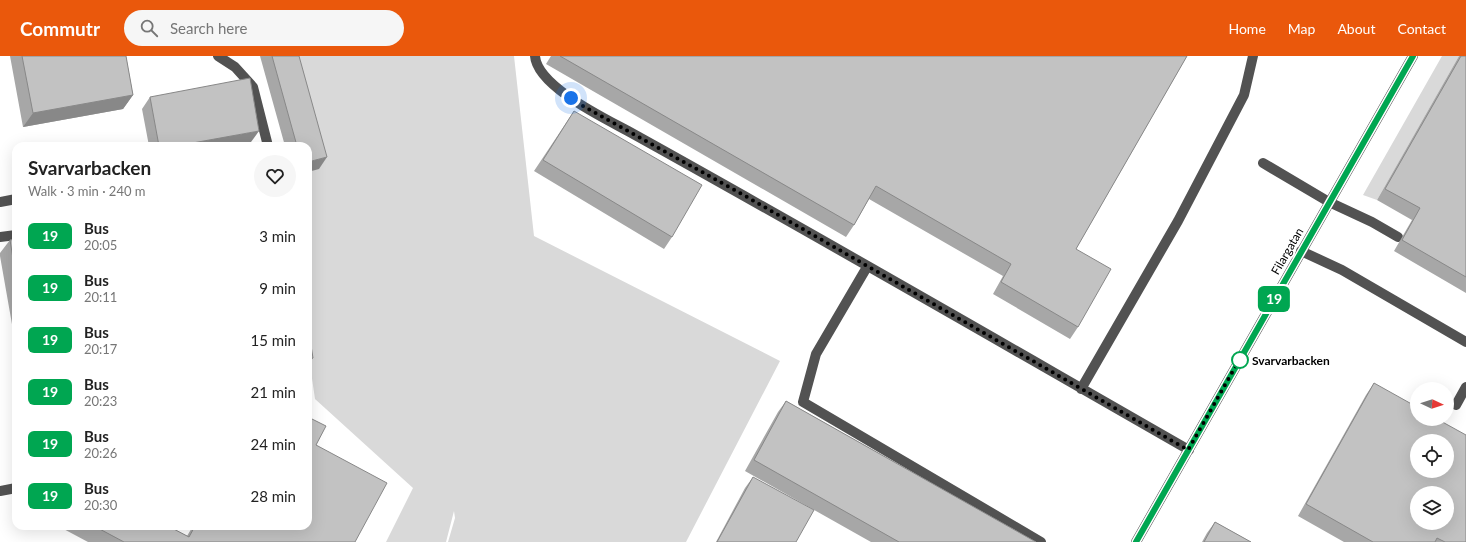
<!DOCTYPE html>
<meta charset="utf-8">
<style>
:root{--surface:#fff;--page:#f6f6f6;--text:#222;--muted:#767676;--accent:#ea580c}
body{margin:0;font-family:Lato,sans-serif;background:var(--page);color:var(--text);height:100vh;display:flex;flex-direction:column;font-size:15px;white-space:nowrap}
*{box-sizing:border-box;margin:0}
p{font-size:13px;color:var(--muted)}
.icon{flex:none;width:22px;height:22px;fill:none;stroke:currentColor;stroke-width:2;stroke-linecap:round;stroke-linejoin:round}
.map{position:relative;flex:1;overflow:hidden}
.drawer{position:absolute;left:12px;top:86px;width:300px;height:388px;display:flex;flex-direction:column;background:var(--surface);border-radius:12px;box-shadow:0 4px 16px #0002}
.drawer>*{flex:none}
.badge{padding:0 8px;border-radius:6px;font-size:14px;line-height:26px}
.needle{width:26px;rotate:94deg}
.buttons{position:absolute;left:1410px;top:326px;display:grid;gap:8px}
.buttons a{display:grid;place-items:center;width:44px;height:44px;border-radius:50%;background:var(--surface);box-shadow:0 4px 16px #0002;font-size:20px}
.you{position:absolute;width:20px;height:20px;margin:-10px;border:3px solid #fff;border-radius:50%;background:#1a73e8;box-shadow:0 0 0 6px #1a73e833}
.map>.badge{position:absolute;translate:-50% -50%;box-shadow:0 0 0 2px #fff}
.round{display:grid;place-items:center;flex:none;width:42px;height:42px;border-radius:21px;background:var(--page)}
.overview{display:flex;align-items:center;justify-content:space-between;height:68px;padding:0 16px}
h1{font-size:19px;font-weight:700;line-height:30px}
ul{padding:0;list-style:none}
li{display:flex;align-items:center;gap:12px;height:52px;padding:0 16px}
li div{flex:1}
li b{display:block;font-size:15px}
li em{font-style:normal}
li .badge{min-width:44px;font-weight:700;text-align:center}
header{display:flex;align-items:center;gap:24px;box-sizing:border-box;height:56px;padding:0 20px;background:var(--accent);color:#fff}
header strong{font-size:19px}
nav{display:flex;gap:22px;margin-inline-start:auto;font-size:14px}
.search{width:280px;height:36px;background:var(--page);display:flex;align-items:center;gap:10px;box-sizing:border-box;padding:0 14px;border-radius:22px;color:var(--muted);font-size:15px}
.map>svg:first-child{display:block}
.green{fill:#d9d9d9}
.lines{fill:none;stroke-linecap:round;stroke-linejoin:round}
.minor{stroke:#525252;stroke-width:10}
.wall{fill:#a7a7a7}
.shaded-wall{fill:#888}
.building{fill:#c2c2c2;stroke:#888;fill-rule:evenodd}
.line-casing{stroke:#fff;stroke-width:9}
.line{stroke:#00a651;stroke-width:6}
.walk{stroke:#000;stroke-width:4;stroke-dasharray:0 7.2}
.stop-dot{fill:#fff;stroke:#00a651;stroke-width:2}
.labels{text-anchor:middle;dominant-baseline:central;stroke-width:4;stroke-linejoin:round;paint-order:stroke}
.street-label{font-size:12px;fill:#000;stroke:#fff}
.stop-label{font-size:12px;font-weight:bold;fill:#000;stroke:#fff;text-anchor:start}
</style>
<header>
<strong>Commutr</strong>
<div class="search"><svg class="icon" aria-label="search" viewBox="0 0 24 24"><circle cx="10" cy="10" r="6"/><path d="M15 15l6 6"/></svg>Search here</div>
<nav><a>Home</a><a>Map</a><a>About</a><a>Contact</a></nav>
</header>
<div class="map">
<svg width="1466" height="486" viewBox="0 0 1466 486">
<rect width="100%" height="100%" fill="#fff"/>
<path class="green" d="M287 0H514L534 180 780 305 686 486H448L455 462 454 455 446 486H386L413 432 315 343 308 295V116L319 112Z
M1442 0H1459L1377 144 1363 139Z"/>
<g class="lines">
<path class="minor" d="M218 0 235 11 253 31 268 90
M535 0C537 30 604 62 628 75 816 179 1002 287 1189 394
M1263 107 1329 146 1372 166 1398 181
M0 146 16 143
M0 181 16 179
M1301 195 1342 214 1466 286
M867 211 816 298 803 346 1041 486
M1081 333 1178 165 1244 39 1253 0
M1456 349 1466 331
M0 435 16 432
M1136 486 1413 0"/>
</g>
<path class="wall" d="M10 0H126L133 39 123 53 23 71Z
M260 0H299L319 113 308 90H285Z
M551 0H1187L1076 193 1078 271 1070 283 993 238 1003 220 869 143 854 169 846 181 546 8Z
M1459 0H1466V237L1394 195 1412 164 1377 144Z
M150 41 251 86 230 90H149L142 53Z
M574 55 672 181 664 193 534 115Z
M16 183V291L0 200V197L10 184Z
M1374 327 1466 486H1344L1298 460 1366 339Z
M786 345 1036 486H871L745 415 778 356Z
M316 389 355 486H88L58 470H168L187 480 193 470H308Z
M753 421 796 486H716L745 432Z
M1215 466 1251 486H1202L1207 477Z"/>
<path class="shaded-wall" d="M133 39 123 53 23 71 33 57Z
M259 75 251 86 230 90H176Z
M327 101 319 113 308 116V106Z
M313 302 308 309V303Z"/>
<path class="building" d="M22 0H126L133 39 33 57Z
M272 0H299L327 101 308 106V90H297Z
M560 0H1187L1076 193 1111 213 1078 271 1001 226 1011 208 876 130 854 169Z
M1461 0H1466V221L1402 184 1420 152 1385 133Z
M250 22 259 75 176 90H159L150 41Z
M574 55 702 129 672 181 543 104Z
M16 183V221L10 184Z
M308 271 313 302 308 303Z
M1374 327 1417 351V363H1437L1466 379V486H1445L1437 482 1435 486H1373L1306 448ZM1417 385H1447V415H1417ZM1417 437H1447V467H1417Z
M786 345 1036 486H899L754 404Z
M308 361 326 370 316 389 387 427 355 486H124L94 470H168L189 481 195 470H308Z
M753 421 814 454 796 486H717Z
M1215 466 1251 486H1204Z"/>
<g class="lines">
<g class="line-casing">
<path id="line" d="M1136 486 1413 0"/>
</g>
<use href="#line" class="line"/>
<path class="walk" d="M571 42 583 50 747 141 1188 394 1241 301 1240 304"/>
</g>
<circle class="stop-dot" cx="1240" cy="304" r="8"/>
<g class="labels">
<g class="street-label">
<text transform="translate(1287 195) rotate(-60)">Filargatan</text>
</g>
<g class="stop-label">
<text x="1252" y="304">Svarvarbacken</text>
</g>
</g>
</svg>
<div class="buttons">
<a><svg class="needle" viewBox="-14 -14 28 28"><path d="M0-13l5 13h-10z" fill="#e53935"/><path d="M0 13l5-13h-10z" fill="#767676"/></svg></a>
<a><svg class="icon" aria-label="locate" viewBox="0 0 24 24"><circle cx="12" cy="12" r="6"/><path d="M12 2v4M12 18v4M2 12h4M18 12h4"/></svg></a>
<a><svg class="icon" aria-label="layers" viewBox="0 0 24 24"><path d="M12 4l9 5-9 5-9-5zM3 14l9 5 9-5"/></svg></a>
</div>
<div class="you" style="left:571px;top:42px"></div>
<b class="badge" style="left:1274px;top:243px;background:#00a651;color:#fff">19</b>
<section class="drawer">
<div class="overview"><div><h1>Svarvarbacken</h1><p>Walk · 3 min · 240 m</p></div><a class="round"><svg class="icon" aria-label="heart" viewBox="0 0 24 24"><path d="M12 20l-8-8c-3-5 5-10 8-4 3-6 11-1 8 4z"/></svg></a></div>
<ul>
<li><span class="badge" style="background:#00a651;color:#fff">19</span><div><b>Bus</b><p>20:05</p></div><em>3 min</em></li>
<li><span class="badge" style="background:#00a651;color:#fff">19</span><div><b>Bus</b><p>20:11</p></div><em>9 min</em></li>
<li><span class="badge" style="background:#00a651;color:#fff">19</span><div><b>Bus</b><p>20:17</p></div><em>15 min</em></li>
<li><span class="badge" style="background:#00a651;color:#fff">19</span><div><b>Bus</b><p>20:23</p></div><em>21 min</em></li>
<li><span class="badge" style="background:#00a651;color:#fff">19</span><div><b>Bus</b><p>20:26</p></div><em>24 min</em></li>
<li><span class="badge" style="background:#00a651;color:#fff">19</span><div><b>Bus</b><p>20:30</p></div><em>28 min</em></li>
</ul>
</section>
</div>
